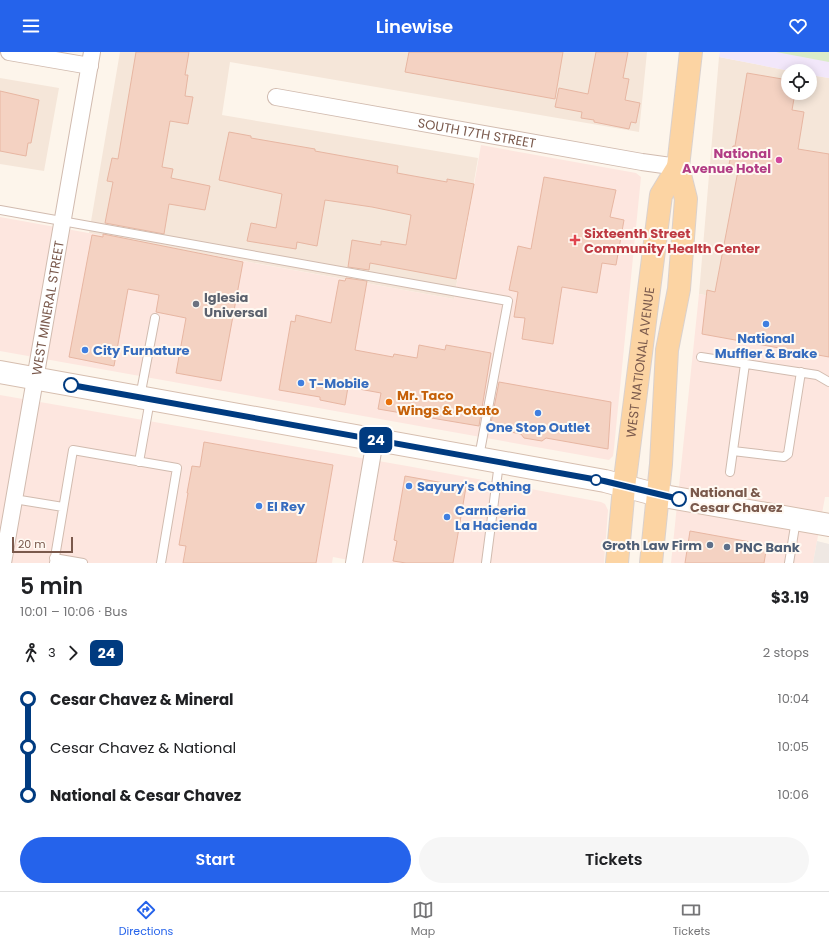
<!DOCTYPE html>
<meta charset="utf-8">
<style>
:root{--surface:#fff;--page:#f6f6f6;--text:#202124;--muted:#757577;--line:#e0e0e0;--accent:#2563eb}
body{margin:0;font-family:Poppins,sans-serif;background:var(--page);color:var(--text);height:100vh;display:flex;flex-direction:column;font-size:15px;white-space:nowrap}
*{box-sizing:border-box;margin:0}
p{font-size:13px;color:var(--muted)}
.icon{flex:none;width:22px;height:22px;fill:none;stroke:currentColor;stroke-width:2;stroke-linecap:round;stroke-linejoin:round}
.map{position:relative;height:511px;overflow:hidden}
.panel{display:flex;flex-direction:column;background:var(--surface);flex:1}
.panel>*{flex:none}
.badge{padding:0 8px;border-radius:6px;font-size:14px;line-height:26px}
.controls{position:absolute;left:781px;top:12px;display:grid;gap:8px}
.controls a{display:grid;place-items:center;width:36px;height:36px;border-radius:50%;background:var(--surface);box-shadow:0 2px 10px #0003;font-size:20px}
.scale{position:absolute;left:12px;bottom:10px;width:61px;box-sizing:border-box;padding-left:4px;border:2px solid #7a594c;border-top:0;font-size:11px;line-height:14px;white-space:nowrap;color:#7a594c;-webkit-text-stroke:3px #fff9f2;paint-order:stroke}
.map>.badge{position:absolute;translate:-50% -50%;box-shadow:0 0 0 2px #fff}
.legs{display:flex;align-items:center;gap:6px;height:44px;padding:0 20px;font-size:13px}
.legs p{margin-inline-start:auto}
.summary{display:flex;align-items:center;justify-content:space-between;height:68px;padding:0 20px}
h1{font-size:22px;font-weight:600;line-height:30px}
.primary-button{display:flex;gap:8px;margin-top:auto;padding:8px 20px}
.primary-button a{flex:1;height:46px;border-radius:24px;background:var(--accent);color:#fff;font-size:16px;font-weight:600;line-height:46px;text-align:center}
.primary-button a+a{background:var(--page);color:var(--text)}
ul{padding:0 20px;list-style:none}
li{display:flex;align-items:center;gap:14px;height:48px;font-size:15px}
li i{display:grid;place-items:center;width:6px;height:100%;margin:0 5px;background:currentColor}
li i::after{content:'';width:10px;height:10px;margin:-5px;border:3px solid;border-radius:50%;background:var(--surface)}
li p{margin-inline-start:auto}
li:first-child i{background:linear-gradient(#0000 50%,currentColor 0)}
li:last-child i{background:linear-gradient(currentColor 50%,#0000 0)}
header{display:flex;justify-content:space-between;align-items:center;height:52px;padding:0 20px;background:var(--accent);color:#fff;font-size:18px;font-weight:600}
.tab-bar{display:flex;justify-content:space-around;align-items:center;height:56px;border-top:1px solid var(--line);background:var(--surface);font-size:11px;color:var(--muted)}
.tab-bar a{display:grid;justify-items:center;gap:2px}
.tab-bar .active{color:var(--accent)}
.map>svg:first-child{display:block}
.residential{fill:#f5e6d9}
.commercial{fill:#fde6df}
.industrial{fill:#efe8e3}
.education{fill:#f2e7fa}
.green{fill:#daecc8}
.building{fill:#f4d2c2;stroke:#e7b6a2}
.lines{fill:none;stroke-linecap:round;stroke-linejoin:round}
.service-casing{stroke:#d1bbaf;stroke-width:10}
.minor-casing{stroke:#d1bbaf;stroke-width:18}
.secondary-casing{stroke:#d6beaf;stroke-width:24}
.primary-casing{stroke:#dad1cd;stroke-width:24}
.service{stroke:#fff;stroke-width:8}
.minor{stroke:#fff;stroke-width:16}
.secondary{stroke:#fff;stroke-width:22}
.primary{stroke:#fcd4a3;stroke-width:22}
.line-1-casing{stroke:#fff;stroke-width:9}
.line-1{stroke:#003b80;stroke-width:6}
.hotel-dot{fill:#d1479c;stroke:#fff9f2;stroke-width:1.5}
.health-dot{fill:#e0444e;stroke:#fff9f2;stroke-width:1.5}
.worship-dot{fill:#6b7280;stroke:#fff9f2;stroke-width:1.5}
.shop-dot{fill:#3f7fe0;stroke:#fff9f2;stroke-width:1.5}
.stop-1-dot{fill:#fff;stroke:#003b80;stroke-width:2}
.food-dot{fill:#e8710a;stroke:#fff9f2;stroke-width:1.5}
.service-dot{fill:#5c6f8a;stroke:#fff9f2;stroke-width:1.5}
.labels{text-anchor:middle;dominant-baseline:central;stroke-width:4;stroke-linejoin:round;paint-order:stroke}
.street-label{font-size:13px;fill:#7a594c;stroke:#fff9f2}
.hotel-label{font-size:13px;font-weight:bold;fill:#b23c85;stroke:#fff9f2;text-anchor:end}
.health-label{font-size:13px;font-weight:bold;fill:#be3a42;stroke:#fff9f2;text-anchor:start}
.worship-label{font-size:13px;font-weight:bold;fill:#5b616d;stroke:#fff9f2;text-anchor:start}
.shop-label{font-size:13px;font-weight:bold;fill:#366cbe;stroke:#fff9f2;text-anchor:start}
.food-label{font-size:13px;font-weight:bold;fill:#c56008;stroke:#fff9f2;text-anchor:start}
.stop-label{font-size:13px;font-weight:bold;fill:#7a594c;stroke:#fff9f2;text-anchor:start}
.service-label{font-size:13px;font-weight:bold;fill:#4e5e75;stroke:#fff9f2;text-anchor:end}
</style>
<header><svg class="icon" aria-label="menu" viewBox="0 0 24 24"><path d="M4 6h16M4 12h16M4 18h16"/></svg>Linewise<svg class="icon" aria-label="heart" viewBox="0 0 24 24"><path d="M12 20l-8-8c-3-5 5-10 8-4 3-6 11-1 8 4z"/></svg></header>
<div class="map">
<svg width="829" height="511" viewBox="0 0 829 511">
<rect width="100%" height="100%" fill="#fdf5eb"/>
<path class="residential" d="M120 0H647L639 80 230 10 222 63 478 106 454 247 89 181Z
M719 5 790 19H788V41H810V23L829 26V265L699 242Z
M0 26 59 36 44 119 0 112Z"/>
<path class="commercial" d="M481 93 636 121 641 125 614 396 613 404 609 408 0 299V165L454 247Z
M699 242 829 265V445H825L813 511H671Z
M0 343 407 414 601 450 605 452 608 458 604 511H364L333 505 332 511H0Z"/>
<path class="industrial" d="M817 489 829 492V511H813Z"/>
<path class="education" d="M720 0H829V26L810 23V19H790L719 5Z"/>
<path class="green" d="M776 0H829V10Z"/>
<path class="building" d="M136 0H189L185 23H188L185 44 193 45 188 72 170 69 162 115 173 117 171 126 210 134 205 158 169 152 164 182 105 171 113 130 107 129 112 106 118 107Z
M409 0H563L555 47 405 20Z
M596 0H628L623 26 629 27 625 48 640 51 636 71 631 70 629 77 594 70V68L581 66 582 60 555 55 559 36 588 42Z
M747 21 788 28V41H795L792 58 804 60 798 97 829 102V305L702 282 707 238 715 240 738 119 728 117 733 94H735Z
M0 39 39 48 31 91H28L26 104 0 99Z
M229 80 251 84V86L315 97V99L398 114 397 121 447 130V127L474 132 456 227 370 211 369 218 348 215 352 188 381 193V189L406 193 411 163 372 155 325 148 317 194 297 190 296 197 247 189 251 171 276 176 282 142 219 128Z
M544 125 616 138 610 165 624 168 616 213 602 211 597 241 562 235 553 292 522 287 525 266 514 265 518 240 509 238 518 194 531 197Z
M103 182 243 210 221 329 176 321 186 266 156 260 159 243 128 237 114 314 69 305 92 183 103 185Z
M346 226 367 229 355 298 393 305 394 302 417 306 419 293 445 298 446 293 491 301 479 374 378 357 381 341 348 335 345 353 320 348V345L279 338 291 269 295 270 296 263 331 271 339 228 345 229Z
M499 330 611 350 608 397 546 386 542 389 524 386 521 382 490 376Z
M204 390 333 413 316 511H183L186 494 179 493 188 441H187L192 414 200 415Z
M405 424 466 435 453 511H406L393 509 397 489 394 488Z
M690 479 767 493 764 511H685Z"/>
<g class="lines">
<g class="service-casing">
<path id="service" d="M0 158 508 249 479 405
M701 305 817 323 829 330
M140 345 155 266
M733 399 784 405 788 402 801 320
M139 410 150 348
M730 420 745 312
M14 447 63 455
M54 506 83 511
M54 511 73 398 177 416 161 511
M486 511 499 411
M789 511 796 468"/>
</g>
<g class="minor-casing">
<g id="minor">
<path d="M9 0 90 14"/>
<path id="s1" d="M276 45 642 110 678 115"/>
<path id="s2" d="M3 511 92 0"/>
<path d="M354 511 375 388"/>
</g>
</g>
<g class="secondary-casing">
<path id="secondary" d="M0 320 605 429 658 443 829 473"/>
</g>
<g class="primary-casing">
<g id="primary">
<path id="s3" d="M617 511 624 435 661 143 678 115"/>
<path d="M651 511 661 412 667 298 679 237 686 147 678 115 691 0"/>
</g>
</g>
<use href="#service" class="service"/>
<use href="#minor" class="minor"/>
<use href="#secondary" class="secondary"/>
<use href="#primary" class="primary"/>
</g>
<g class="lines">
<g class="line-1-casing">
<path id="line-1" d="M71 333 604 429 679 447"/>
</g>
<use href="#line-1" class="line-1"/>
</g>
<circle class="hotel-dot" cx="779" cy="108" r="4"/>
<path class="health-dot" d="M573 182h4v4h4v4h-4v4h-4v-4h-4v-4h4z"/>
<circle class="worship-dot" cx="196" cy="252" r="4"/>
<g class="shop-dot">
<circle cx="766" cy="272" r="4"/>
<circle cx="85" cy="298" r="4"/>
<circle cx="301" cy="331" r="4"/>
<circle cx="538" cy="361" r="4"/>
<circle cx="409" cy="434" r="4"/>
<circle cx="259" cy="454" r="4"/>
<circle cx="447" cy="465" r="4"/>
</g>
<g class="stop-1-dot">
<circle cx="71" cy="333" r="7"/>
<circle cx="596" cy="428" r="5"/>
<circle cx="679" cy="447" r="7"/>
</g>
<circle class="food-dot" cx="389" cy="350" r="4"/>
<g class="service-dot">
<circle cx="710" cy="493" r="4"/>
<circle cx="727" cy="495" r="4"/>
</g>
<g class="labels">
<g class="street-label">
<text stroke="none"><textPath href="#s1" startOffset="204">SOUTH 17TH STREET</textPath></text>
<text stroke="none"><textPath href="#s2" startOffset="259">WEST MINERAL STREET</textPath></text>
<text stroke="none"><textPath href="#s3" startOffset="202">WEST NATIONAL AVENUE</textPath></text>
</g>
<g class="hotel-label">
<text x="771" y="101">National<tspan x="771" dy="15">Avenue Hotel</tspan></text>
</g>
<g class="health-label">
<text x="584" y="181">Sixteenth Street<tspan x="584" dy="15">Community Health Center</tspan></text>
</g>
<g class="worship-label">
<text x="204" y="245">Iglesia<tspan x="204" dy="15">Universal</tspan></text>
</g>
<g class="shop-label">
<text x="766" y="286" text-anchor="middle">National<tspan x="766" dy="15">Muffler &amp; Brake</tspan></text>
<text x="93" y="298">City Furnature</text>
<text x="309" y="331">T-Mobile</text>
<text x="538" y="375" text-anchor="middle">One Stop Outlet</text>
<text x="417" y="434">Sayury's Cothing</text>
<text x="267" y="454">El Rey</text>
<text x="455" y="458">Carniceria<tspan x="455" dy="15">La Hacienda</tspan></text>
</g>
<g class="food-label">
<text x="397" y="343">Mr. Taco<tspan x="397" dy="15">Wings &amp; Potato</tspan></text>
</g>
<g class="stop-label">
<text x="690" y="440">National &amp;<tspan x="690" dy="15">Cesar Chavez</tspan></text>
</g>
<g class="service-label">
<text x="702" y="493">Groth Law Firm</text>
<text x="735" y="495" text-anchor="start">PNC Bank</text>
</g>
</g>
</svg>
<div class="controls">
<a><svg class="icon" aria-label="locate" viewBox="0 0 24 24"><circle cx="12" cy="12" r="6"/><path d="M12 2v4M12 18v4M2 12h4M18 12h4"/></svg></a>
</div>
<div class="scale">20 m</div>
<b class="badge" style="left:376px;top:388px;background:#003b80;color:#fff">24</b>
</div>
<section class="panel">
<div class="summary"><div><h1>5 min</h1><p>10:01 – 10:06 · Bus</p></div><b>$3.19</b></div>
<div class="legs"><svg class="icon" aria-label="walk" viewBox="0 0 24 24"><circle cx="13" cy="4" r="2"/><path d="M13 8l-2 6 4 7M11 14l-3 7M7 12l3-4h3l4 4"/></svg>3<svg class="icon" aria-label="forward" viewBox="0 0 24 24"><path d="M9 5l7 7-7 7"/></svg><b class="badge" style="background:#003b80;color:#fff">24</b><p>2 stops</p></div>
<ul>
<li><i style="color:#003b80"></i><b>Cesar Chavez &amp; Mineral</b><p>10:04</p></li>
<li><i style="color:#003b80"></i><span>Cesar Chavez &amp; National</span><p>10:05</p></li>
<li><i style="color:#003b80"></i><b>National &amp; Cesar Chavez</b><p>10:06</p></li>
</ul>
<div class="primary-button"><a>Start</a><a>Tickets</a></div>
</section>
<nav class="tab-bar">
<a class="active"><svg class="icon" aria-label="directions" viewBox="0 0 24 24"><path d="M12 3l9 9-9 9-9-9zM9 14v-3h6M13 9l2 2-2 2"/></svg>Directions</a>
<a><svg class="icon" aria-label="map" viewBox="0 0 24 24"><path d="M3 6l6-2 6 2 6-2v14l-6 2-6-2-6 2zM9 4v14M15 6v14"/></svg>Map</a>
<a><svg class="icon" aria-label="tickets" viewBox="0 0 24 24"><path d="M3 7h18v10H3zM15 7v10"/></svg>Tickets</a>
</nav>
